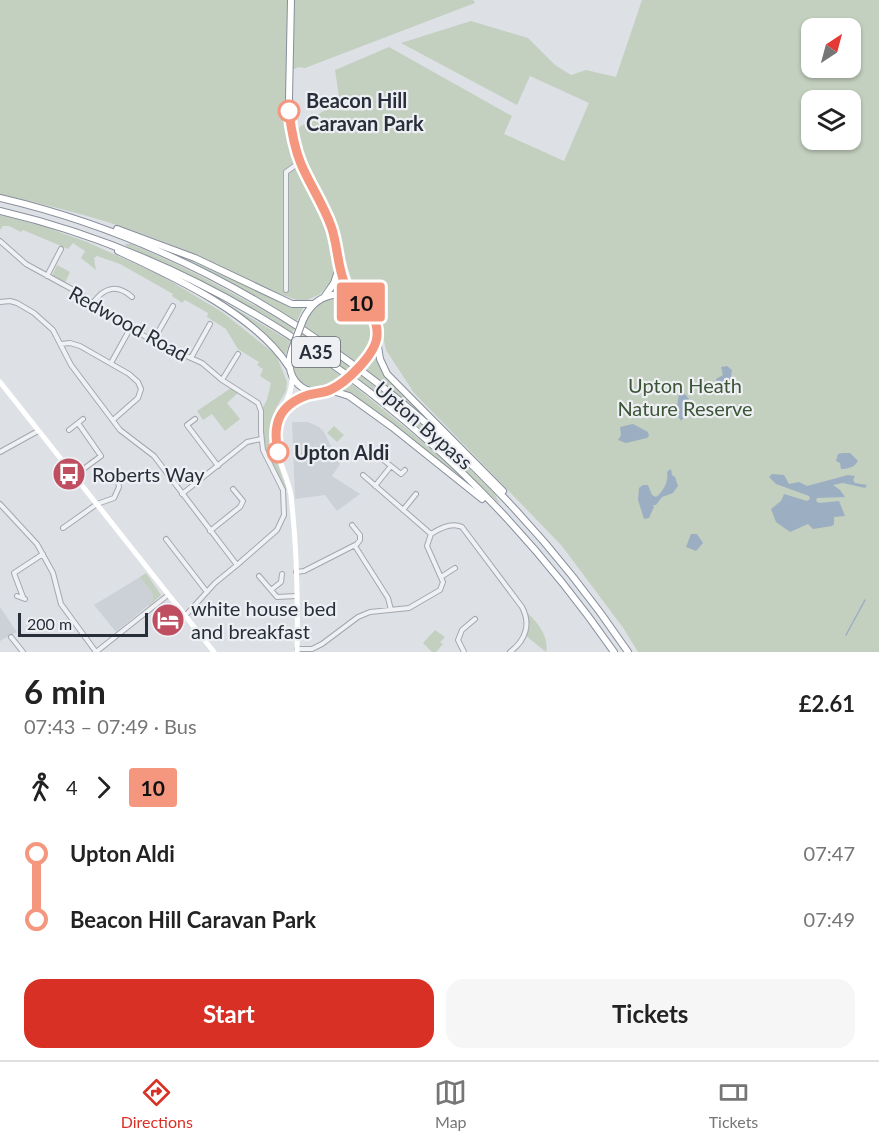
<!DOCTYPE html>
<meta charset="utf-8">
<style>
:root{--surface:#fff;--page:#f6f6f6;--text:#222;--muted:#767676;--line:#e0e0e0;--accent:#d93025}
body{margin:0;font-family:Lato,sans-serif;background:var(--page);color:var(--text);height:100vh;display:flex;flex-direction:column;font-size:22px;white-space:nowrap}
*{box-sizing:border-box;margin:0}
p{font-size:20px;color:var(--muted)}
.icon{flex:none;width:33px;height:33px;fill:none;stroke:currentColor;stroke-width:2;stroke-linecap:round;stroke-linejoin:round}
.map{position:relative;height:652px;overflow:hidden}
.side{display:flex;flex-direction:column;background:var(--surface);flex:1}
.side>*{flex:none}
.badge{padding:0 12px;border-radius:4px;font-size:21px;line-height:39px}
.needle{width:39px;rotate:36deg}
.buttons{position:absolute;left:801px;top:18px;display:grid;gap:12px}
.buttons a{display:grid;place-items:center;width:60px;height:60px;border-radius:12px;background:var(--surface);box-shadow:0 2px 4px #0004;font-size:30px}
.scale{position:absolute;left:18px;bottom:15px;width:130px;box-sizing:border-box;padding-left:6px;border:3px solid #282f3b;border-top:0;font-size:16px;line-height:21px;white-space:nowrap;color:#282f3b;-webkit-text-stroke:4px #edeff3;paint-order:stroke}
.map>.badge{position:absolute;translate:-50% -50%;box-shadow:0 0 0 3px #fff}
.legs{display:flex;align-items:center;gap:9px;height:66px;padding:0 24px;font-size:20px}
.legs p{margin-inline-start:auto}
.overview{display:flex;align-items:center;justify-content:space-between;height:102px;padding:0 24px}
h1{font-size:33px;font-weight:700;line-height:45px}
.primary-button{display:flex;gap:12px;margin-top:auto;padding:12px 24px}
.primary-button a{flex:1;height:69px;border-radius:18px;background:var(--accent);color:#fff;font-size:24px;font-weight:700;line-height:69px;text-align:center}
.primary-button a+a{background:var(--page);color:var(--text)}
ul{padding:0 24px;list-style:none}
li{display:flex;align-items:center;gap:21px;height:66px;font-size:22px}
li i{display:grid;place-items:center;width:9px;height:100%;margin:0 8px;background:currentColor}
li i::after{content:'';width:15px;height:15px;margin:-8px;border:4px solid;border-radius:50%;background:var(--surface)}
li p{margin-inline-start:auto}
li:first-child i{background:linear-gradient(#0000 50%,currentColor 0)}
li:last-child i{background:linear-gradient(currentColor 50%,#0000 0)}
.dock{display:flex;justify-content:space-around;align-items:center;height:84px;border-top:2px solid var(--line);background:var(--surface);font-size:16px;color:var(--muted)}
.dock a{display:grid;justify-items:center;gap:3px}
.dock .current{color:var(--accent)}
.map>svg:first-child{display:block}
.built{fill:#ccd0d7}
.green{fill:#c3cfbf;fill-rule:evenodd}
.water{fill:#9cafc2}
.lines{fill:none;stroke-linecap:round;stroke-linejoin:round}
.stream{stroke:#9cafc2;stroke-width:1.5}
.minor-casing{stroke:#a3a8af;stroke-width:6}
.trunk-casing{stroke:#878e9b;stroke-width:8}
.minor{stroke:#f0f1f4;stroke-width:4}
.secondary{stroke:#fff;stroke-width:5}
.trunk{stroke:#fff;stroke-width:6}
.trunk-bridge-casing{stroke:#878e9b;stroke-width:8;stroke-linecap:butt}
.trunk-bridge{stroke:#fff;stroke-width:6}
.line-1-casing{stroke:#fff;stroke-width:14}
.line-1{stroke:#f4977e;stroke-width:9}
.stop-1-dot{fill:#fff;stroke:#f4977e;stroke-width:3}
.labels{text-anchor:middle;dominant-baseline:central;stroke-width:4.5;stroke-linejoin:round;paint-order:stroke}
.shield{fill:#edeff3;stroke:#636972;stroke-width:1.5}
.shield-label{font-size:18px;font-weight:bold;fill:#282f3b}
.stop-label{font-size:20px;font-weight:bold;fill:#282f3b;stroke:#edeff3;text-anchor:start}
.street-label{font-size:20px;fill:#282f3b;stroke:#edeff3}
.park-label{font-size:20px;fill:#3d5537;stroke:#edeff3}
.poi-label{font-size:20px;fill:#282f3b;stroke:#edeff3;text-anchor:start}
</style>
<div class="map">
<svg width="879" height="652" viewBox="0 0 879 652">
<rect width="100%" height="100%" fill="#dde1e6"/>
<path class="built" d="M292 422H308L319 427 324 432 340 464 332 476 360 494 337 511 325 495 295 499Z
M140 577 153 594 152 602 116 632 94 605Z
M0 607 17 632 0 641Z"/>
<path class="green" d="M0 0H473L475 3 305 68 299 67 287 72 286 124 295 160 328 227 334 264 333 279 320 294 303 302C254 287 211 260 164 242 111 221 55 206 0 195Z
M642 0H879V652H638L624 629 562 546 414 393 386 350 376 303 352 281 339 239 319 191 316 192C304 167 290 139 293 111L298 128 331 106 334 110 364 111 339 97 335 70 389 47 512 116 504 134 564 161 589 103 530 76 517 105 401 43 471 21 528 38 555 65 571 75 586 70 616 77ZM812 28H850V68H812ZM812 100H850V140H812Z
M0 215 42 226 87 242 162 276 222 312 276 355 287 382 286 391 276 408 271 435 278 465 287 490H283L263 450 261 411 267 400 271 383 260 376 263 369 257 365 259 362 238 349 226 329 207 317 208 313 185 300 182 303 172 296 173 294 120 264 97 256 94 258 96 270 81 258 85 251 73 243 68 249 23 230 21 232 9 226H3L0 230Z
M125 244H131C188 268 241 296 294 329L292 334 200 281 128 248Z
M163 248 295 308H303L296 323 221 279Z
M57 265 70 272 64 285 52 276Z
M195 285 290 341 285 356 265 336 194 288Z
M334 298C360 298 383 318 371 345 368 353 361 358 356 363L304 327C310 312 318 302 334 298Z
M302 334 351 368 347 371 299 339Z
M297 345 341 376C313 404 283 380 297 345Z
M375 355 385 374 444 435 362 368Z
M357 372 432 433 494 493 500 504 421 429 354 375Z
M348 381 423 442 462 476 460 477 394 425 337 390Z
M231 388 238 393 227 403 240 419 225 431 212 414 203 420 197 411Z
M334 426 344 435 337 442 327 433Z
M146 573 161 595 149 606 148 605 152 602 153 594 140 577Z
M523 609C535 619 550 636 546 652L525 635 527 626Z
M435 630 445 637 440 642 443 644 436 652H432L423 643Z"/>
<path class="water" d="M727 366 732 370 730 382 718 391 716 379 723 375 721 367Z
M679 393 685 394 691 402 683 405 685 416 681 421 676 413Z
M633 424 648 432 649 436 647 438 626 443 618 440 621 435 620 427Z
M842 453H850L858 461C855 467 848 469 841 469L840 463 836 461 838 454Z
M671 469 672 475 675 477 678 486 673 493 662 497 656 505H653L654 507 649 518 644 519 638 500 639 488 643 485H648L652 495 656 497C663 492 669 481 667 472Z
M772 474 784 475 789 484 799 482 807 486 848 475 855 476 853 480 855 483 867 485 865 488 843 483 833 485 840 490 845 497 817 498 816 501 819 503 839 501 845 516 834 517V524L832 526 813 529 808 524 790 532 776 522 771 509 781 501 784 494 807 501 810 499 809 496 776 484 769 477Z
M691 534H697L703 543 696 551 686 547Z"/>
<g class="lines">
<path class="stream" d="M846 635 865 600"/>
<g class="minor-casing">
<path id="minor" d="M0 241 26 264 79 293 112 317 153 341 202 363 222 380 258 403 261 411V432L263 450 283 490 284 515 277 530 237 565
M47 276 61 249
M286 290V172L300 162
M0 302 10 301 17 303 34 313 53 330 71 365 120 430 154 456 237 565 215 583 185 616
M93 303C104 287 117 284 132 297
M153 341 173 306
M61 344 70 343 80 346 129 374 138 382 141 389 138 398 113 420
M191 358 210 324
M111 363 131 327
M222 380 238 354
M195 419 187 425 218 466
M69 430 83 419
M0 452 38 431
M374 457 380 449
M391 466 401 474 405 470
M363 475 431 534
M74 476 101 456 78 423
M375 486 391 466 376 454
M182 494 247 442 261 439
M0 504 37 544 53 573 61 604 96 652 168 595
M403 510 416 494
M63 528 97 504 114 498 119 487 118 480 111 476
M210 531 240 507 243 501 233 489
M431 534C440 528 452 522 462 527L522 607C531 624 526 640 510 652
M166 539 207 592
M355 546 388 598 391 610
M296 572 304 571 357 544 360 540V535L352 525
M259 576 277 597 296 596
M441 577 455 568
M271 590 281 582 282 574
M17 596 25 599
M23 597 14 573 43 554
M11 637 23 652
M297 649H312L322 644 358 617 370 612 409 608 440 590 443 582 427 546 431 534
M464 652 458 640 462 630 475 619"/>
</g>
<g class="trunk-casing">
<path id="trunk" d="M291 0 289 98 292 133 300 162 332 228 344 281 347 289 357 299
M0 198C257 258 482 436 628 652
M0 211C252 270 468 442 614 652
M117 229 195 258 292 304H313
M118 251C174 277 255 314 289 367
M325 296 334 283 339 268
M303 320C330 262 409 315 363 362
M377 340 380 359 387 374 503 491
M292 349C280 384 314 405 341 382
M330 390 349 396 392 427 482 499"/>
</g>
<use href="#minor" class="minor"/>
<path class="secondary" d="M292 377C293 398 276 413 275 433 274 455 288 475 291 496 297 547 298 600 297 652
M0 382 214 652
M285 408 299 399 317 393"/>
<use href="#trunk" class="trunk"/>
<g class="trunk-bridge-casing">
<path id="trunk-bridge" d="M292 349 303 320
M341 382 363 362"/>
</g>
<use href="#trunk-bridge" class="trunk-bridge"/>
</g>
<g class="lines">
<g class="line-1-casing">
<path id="line-1" d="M278 452C272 424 279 405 308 395 315 393 323 393 330 390 346 383 376 354 377 336 379 309 354 304 345 284 337 266 338 245 331 226 323 204 310 185 301 164 294 147 291 129 289 111"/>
</g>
<use href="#line-1" class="line-1"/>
</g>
<defs>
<g id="bus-disc" transform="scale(1.725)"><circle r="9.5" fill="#bf4e60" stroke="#edeff3"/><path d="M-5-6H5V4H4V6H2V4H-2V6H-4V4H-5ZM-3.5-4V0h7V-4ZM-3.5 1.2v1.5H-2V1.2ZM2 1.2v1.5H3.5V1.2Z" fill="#fff"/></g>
<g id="hotel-disc" transform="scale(1.725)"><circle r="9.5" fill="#bf4e60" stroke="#edeff3"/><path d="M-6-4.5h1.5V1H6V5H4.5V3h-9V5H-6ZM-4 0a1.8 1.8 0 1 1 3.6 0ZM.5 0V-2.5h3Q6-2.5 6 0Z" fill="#fff"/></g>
</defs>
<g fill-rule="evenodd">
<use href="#bus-disc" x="69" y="474"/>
<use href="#hotel-disc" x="168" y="620"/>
</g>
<g class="stop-1-dot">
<circle cx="289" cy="111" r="10"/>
<circle cx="278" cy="452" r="10"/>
</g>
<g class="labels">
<rect class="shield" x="292" y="337" width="48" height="30" rx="4.5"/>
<g class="shield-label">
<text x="316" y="352">A35</text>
</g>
<g class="stop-label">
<text x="306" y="100">Beacon Hill<tspan x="306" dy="23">Caravan Park</tspan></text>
<text x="294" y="452">Upton Aldi</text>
</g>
<g class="street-label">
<text transform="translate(129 323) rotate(29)">Redwood Road</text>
<text transform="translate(424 425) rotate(41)">Upton Bypass</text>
</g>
<g class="park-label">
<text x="685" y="385">Upton Heath<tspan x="685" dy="23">Nature Reserve</tspan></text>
</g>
<g class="poi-label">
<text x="92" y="474">Roberts Way</text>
<text x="191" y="608">white house bed<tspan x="191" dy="23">and breakfast</tspan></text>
</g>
</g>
</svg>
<div class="buttons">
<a><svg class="needle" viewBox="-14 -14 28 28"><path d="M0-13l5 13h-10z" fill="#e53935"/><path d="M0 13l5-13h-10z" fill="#767676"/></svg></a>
<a><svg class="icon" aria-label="layers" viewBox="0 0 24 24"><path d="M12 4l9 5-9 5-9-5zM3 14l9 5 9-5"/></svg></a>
</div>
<div class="scale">200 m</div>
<b class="badge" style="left:361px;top:302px;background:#f4977e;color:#111">10</b>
</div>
<section class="side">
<div class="overview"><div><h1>6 min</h1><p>07:43 – 07:49 · Bus</p></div><b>£2.61</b></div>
<div class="legs"><svg class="icon" aria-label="walk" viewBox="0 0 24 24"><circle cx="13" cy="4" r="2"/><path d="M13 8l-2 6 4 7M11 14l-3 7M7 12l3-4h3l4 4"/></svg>4<svg class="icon" aria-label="forward" viewBox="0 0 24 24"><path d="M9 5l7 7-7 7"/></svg><b class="badge" style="background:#f4977e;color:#111">10</b></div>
<ul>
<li><i style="color:#f4977e"></i><b>Upton Aldi</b><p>07:47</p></li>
<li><i style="color:#f4977e"></i><b>Beacon Hill Caravan Park</b><p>07:49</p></li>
</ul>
<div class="primary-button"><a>Start</a><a>Tickets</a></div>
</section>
<nav class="dock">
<a class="current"><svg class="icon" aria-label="directions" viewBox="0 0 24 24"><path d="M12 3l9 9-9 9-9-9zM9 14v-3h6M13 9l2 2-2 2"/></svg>Directions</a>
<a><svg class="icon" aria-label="map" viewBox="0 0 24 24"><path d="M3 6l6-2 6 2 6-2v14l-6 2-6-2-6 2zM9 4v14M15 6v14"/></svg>Map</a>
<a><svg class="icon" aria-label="tickets" viewBox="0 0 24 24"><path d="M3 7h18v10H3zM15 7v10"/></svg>Tickets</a>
</nav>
